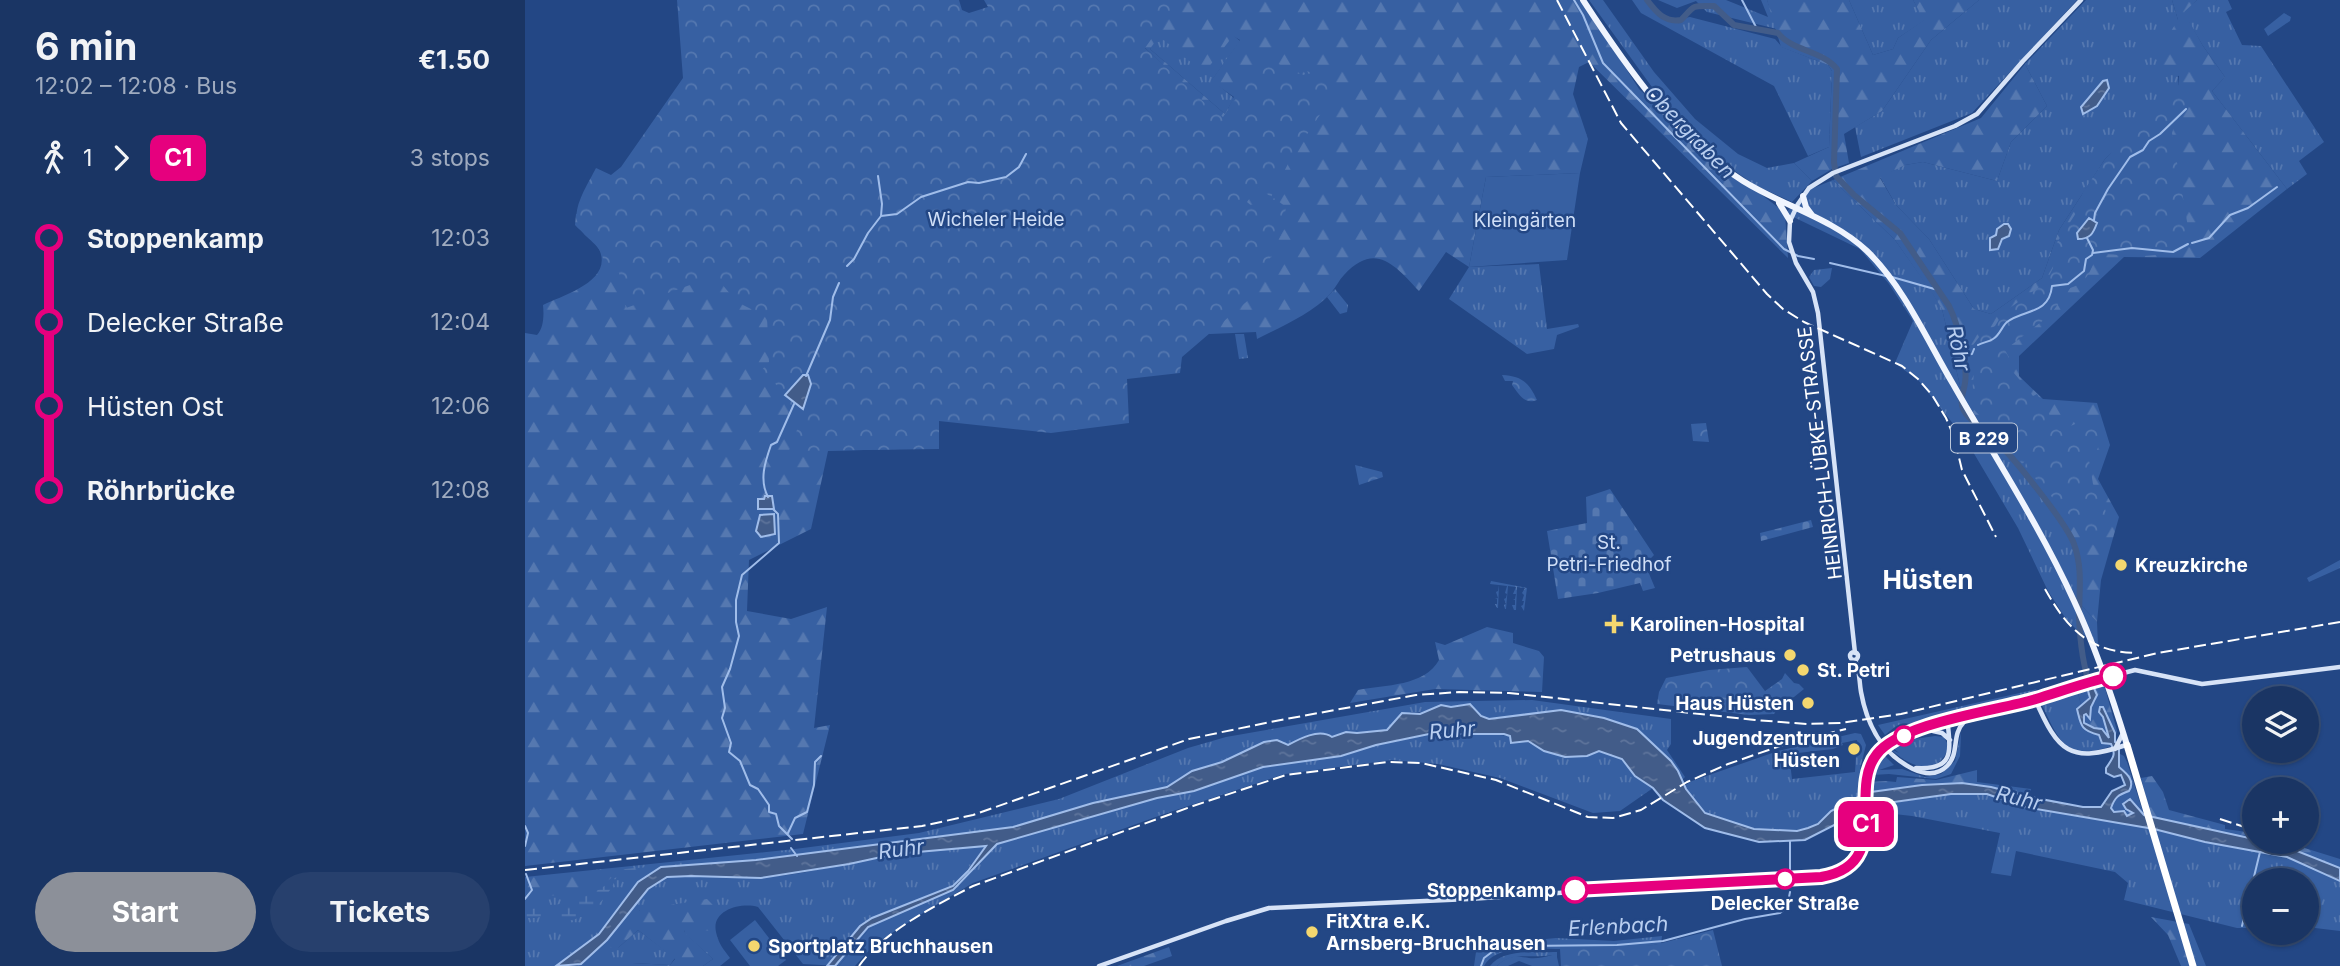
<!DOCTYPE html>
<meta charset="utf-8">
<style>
:root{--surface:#1a3564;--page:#27406d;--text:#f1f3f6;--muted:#9fabbf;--line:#385078;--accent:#8c9099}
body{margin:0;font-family:Inter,sans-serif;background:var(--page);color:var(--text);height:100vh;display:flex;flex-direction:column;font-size:26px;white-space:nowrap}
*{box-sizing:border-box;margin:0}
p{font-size:23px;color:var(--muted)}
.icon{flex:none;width:38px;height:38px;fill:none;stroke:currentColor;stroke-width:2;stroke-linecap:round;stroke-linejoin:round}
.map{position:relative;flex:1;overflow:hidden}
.panel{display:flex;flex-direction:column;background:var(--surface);width:525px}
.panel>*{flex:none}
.badge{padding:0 14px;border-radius:10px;font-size:24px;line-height:46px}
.controls{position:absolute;left:1717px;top:686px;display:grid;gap:14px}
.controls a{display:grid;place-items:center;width:77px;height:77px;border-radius:50%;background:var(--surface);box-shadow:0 2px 5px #0004,0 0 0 2px var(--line);font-size:35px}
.map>.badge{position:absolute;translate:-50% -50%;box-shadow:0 0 0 4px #fff}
.legs{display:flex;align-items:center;gap:10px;height:77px;padding:0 35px;font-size:23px}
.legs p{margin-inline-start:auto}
.head{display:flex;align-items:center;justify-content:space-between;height:119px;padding:0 35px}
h1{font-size:38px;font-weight:700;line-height:52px}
.cta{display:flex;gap:14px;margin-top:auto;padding:14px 35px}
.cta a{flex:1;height:80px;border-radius:42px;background:var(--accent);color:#fff;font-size:28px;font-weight:700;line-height:80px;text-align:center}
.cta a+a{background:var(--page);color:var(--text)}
ul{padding:0 35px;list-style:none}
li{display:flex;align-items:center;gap:24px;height:84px;font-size:26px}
li i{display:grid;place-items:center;width:10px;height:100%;margin:0 9px;background:currentColor}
li i::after{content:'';width:18px;height:18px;margin:-9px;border:5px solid;border-radius:50%;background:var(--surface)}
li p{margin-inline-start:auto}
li:first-child i{background:linear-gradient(#0000 50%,currentColor 0)}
li:last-child i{background:linear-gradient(currentColor 50%,#0000 0)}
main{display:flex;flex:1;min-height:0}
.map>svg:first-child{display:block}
.grass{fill:url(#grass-tufts);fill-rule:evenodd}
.forest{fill:url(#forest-firs);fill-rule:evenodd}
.wetland{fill:url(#wetland-marsh)}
.cemetery{fill:url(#cemetery-stones)}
.park{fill:url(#park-crowns)}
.garden{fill:#3760a2}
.water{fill:url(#water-ripples);stroke:#a0bdea;stroke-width:2}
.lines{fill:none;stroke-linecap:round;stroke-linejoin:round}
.stream{stroke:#a0bdea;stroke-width:2}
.river{stroke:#425c89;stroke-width:6}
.secondary{stroke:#d7e3f7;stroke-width:4.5}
.primary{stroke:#eff4fe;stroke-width:6}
.highway{stroke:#fff;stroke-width:7}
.rail{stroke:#fff;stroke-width:2;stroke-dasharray:12 5;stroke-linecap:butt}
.line-1-casing{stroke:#fff;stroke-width:16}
.line-1{stroke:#e6007e;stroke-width:10}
.poi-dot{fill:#f4d76f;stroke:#234785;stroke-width:2.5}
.stop-1-dot{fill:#fff;stroke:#e6007e;stroke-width:3.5}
.labels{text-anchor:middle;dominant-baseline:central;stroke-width:5;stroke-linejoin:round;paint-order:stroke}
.shield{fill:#234785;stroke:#bdc8da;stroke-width:2}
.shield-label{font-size:18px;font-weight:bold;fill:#fff}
.park-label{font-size:19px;fill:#d0dff7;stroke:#234785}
.street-label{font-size:19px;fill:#fff;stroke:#234785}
.poi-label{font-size:19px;font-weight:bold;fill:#fff;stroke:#234785;text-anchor:start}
.stop-label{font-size:19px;font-weight:bold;fill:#fff;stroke:#234785;text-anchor:end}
.water-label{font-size:21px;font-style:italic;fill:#b8cef0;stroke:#234785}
.district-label{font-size:26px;font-weight:bold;fill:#fff;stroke:#234785}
</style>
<main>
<section class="panel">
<div class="head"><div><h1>6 min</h1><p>12:02 – 12:08 · Bus</p></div><b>€1.50</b></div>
<div class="legs"><svg class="icon" aria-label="walk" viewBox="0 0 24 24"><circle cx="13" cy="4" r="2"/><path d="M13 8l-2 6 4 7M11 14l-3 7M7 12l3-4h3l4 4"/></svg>1<svg class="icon" aria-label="forward" viewBox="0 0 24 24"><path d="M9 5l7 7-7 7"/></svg><b class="badge" style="background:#e6007e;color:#fff">C1</b><p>3 stops</p></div>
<ul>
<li><i style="color:#e6007e"></i><b>Stoppenkamp</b><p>12:03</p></li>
<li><i style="color:#e6007e"></i><span>Delecker Straße</span><p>12:04</p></li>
<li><i style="color:#e6007e"></i><span>Hüsten Ost</span><p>12:06</p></li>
<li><i style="color:#e6007e"></i><b>Röhrbrücke</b><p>12:08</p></li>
</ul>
<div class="cta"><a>Start</a><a>Tickets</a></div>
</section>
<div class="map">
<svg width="1815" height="966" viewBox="0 0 1815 966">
<defs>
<pattern id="grass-tufts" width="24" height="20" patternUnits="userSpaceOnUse" patternTransform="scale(1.75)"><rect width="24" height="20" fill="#3760a2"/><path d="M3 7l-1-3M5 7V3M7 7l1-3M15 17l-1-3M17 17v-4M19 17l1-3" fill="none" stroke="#5578b0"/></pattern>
<pattern id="forest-firs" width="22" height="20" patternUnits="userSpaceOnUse" patternTransform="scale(1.75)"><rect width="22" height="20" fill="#3760a2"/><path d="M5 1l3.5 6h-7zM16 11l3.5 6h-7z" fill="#5578b0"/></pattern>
<pattern id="wetland-marsh" width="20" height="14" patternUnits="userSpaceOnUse" patternTransform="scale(1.75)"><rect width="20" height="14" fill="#3760a2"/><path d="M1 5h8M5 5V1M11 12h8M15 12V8" fill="none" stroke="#5578b0"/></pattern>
<pattern id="cemetery-stones" width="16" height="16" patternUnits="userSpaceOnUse" patternTransform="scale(1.75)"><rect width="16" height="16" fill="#3760a2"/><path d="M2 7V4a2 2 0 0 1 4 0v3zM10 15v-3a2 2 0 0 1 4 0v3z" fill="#5578b0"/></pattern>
<pattern id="park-crowns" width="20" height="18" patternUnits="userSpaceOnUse" patternTransform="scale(1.75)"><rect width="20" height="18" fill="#3760a2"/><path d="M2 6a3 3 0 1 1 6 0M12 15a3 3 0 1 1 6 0" fill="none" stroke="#5578b0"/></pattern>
<pattern id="water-ripples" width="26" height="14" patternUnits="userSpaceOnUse" patternTransform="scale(1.75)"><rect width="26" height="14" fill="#425c89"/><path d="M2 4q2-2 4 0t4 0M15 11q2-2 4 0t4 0" fill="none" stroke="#5e749b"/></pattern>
</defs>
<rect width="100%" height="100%" fill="#234785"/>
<path class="grass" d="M1064 0H1078L1129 72 1170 119 1213 154 1242 168 1269 163 1287 181 1267 202 1230 185 1178 149 1140 105Z
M1107 0H1119C1132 13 1146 22 1165 17L1250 39 1257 47 1303 65 1307 71 1304 147 1283 156 1249 86 1116 13Z
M1133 0H1201L1243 17 1236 0H1242L1252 29 1182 12 1171 1 1152 8Z
M1324 0H1388L1400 20 1373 38 1368 49 1348 55Z
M1454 0H1552L1447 113 1336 157 1330 127 1357 111 1406 40Z
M1561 0H1647L1653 20V87L1580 159 1534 230 1517 278 1466 314 1449 309 1404 239 1371 205 1355 177 1380 165 1398 162 1472 181 1486 142 1522 106 1500 64Z
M1672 0H1703L1707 9 1701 12 1717 45 1736 46 1799 142 1774 161 1782 174 1762 189 1687 91 1700 77 1678 46 1658 12Z
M633 35H708L715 41 687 80 709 98 700 114 625 49Z
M1308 180 1370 240 1407 292 1417 309 1437 394 1457 427 1476 444 1527 508 1549 540 1557 568 1554 603 1572 622 1573 645 1551 629 1541 619 1523 591 1493 528 1441 440 1394 381 1370 363 1388 321 1364 284 1335 249 1260 213 1286 189Z
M1014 264 1022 329 1053 324 1054 327 1032 335 1029 349 1002 354 924 299 944 267Z
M1307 268 1305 279 1296 287 1289 286 1284 277 1289 270Z
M810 289 823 305 822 312 815 314 802 297Z
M710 334H719L723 358 714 359Z
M966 581 1002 588 999 611 996 606 998 605 999 601H997L999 595 997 593 1000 588 992 587 991 610H989L987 605H990V600H988L990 599 991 594H988L991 587 983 586 981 609H980L979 605 981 604 979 599 981 598 982 594 980 593 982 586 974 585 973 608H972L970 604H972V599H970L973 598 971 592 973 591 974 585 965 584Z
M1512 689 1499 698 1392 727C1376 719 1373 725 1360 735L1353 725Z
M1552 689 1556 705 1552 709 1557 727 1574 735 1577 743 1587 746C1541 761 1535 743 1517 705L1524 698Z
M1007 700 1146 719V744L1142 750 1160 777 1157 780 1146 761 1112 729 1036 710 964 719 956 716 941 704C933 707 927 706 919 706 906 705 901 715 886 712L862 730 832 733 821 732 807 737C791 729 776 738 763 745L739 742 697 762 667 771 642 787 568 803 488 827 231 860 136 867 113 882 74 934 38 963 31 966H0V877L270 849 394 833 534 799 663 748 701 737 900 702Z
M1436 732 1435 756 1426 774 1411 779 1364 774 1347 775 1357 753 1369 765 1354 770 1377 769 1400 777 1416 774 1430 761Z
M953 733 985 736 988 743 998 740 1019 751 1062 756 1074 751 1097 759 1110 775 1128 788 1095 811 1068 813 975 778 913 764 867 760 760 774 639 814 448 883 406 908 344 929 314 966 278 964 233 907C216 902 186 910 191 932 193 943 199 950 205 958L195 966H178L188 959 159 933 160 928 115 910 93 948 113 930 150 958 145 965 108 963V966H52C87 944 102 898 138 879 156 870 202 877 223 877 273 879 322 861 371 854 401 849 431 848 461 845L436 878 439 879 472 844 632 798 669 791 738 767 816 756 851 745 904 734Z
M1330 733 1336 734 1341 745 1335 769 1337 795C1327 799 1317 804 1308 810 1300 815 1296 822 1287 826 1262 837 1199 829 1178 811 1171 805 1165 794 1159 786L1167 781 1253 751ZM1332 740V745L1323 747 1325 756H1331L1330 772 1267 779 1264 754 1308 749 1318 745 1317 743Z
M1410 736 1419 737 1424 747C1411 780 1384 766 1364 748L1374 753 1366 746 1376 741Z
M1595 754 1599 756 1602 762 1619 815 1611 809 1602 817 1598 813 1589 812 1586 808 1588 800 1607 783 1594 767Z
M1426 794H1462L1499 807 1629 829 1680 842 1762 856 1815 881V931L1782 927V880H1729V928H1712L1599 900 1603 883 1590 872 1491 851 1486 876 1466 873 1475 833 1387 816 1352 812 1350 806Z
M1137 936 1136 944C1101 949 1066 949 1031 949 1017 949 1001 947 987 950 976 952 965 955 959 966H949L951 952 972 942 974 944 1031 938 1089 941Z
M1032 952V957H1027V955C1007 959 987 951 972 966H965C979 948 1011 953 1032 952Z"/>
<path class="forest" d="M571 0H1057L1114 89 1178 149 1260 213 1263 258 1064 62 1054 67 1048 94 1063 139 1055 173 961 177 944 267 921 252 894 291C870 265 850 241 819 275 814 280 811 287 806 293 787 314 757 326 732 339L731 332 685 334 664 329 682 108ZM634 36 679 73 708 36 715 40 686 81 709 97 700 114 625 49Z
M1242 0H1324L1348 55 1368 49 1373 38 1399 20 1388 0H1454L1406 40 1357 111 1319 134 1324 163 1307 169 1287 181 1269 163 1304 147 1307 71 1303 65 1256 47Z
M1647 0H1672L1659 12 1678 46 1700 77 1687 91 1762 189 1675 258 1599 257 1494 356V376L1518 399 1572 403 1585 445 1573 479 1594 517 1576 580 1572 622 1554 603 1557 568 1549 540 1527 508 1476 444 1457 427 1437 394 1417 309 1407 293 1370 240 1308 180 1456 118 1500 64 1522 106 1486 142 1472 181 1398 162 1380 165 1355 178 1371 205 1404 239 1449 309 1466 314 1517 278 1534 230 1580 159 1653 87 1654 76 1634 72 1631 55 1653 20Z
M57 212 188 268 399 245 411 448 303 451 286 529 224 560 222 611 266 619 302 607 289 728 305 725 278 834 0 866V333L12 335C19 328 19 314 18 305 39 295 89 281 74 249 69 239 57 233 50 225L51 214Z
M1815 560V568L1784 582 1782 578Z
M962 627 988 633V643L1014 651 1019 657 1017 692 910 689 825 703 833 690C860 685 900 686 914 660L910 642 920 645Z
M1578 681 1592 731 1590 738 1582 713 1578 717 1584 738 1562 726 1558 719 1571 700 1563 687 1565 698 1556 705 1552 689Z
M1452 770V782L1506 789 1505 797 1466 787 1437 783 1397 785 1345 793V782L1361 781 1371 782 1372 777 1411 780Z
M1627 776 1638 792 1644 810 1700 825V829L1729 833V839L1683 831 1626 816 1616 778Z
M1744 842H1760L1815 859V868L1757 845Z
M123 867 113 875 91 874C62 900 37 895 0 895V878Z
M182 899 191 908 185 931 161 928 159 932 188 959 178 966H108L107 963 145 965 150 959 113 930 93 948 83 947 115 910Z
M1626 917 1664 924 1681 966H1656L1643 935Z
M644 947 647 956 619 966H592Z"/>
<path class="wetland" d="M92 876C83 900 60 922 34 922L23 914 12 918H0V910C34 905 67 900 92 876Z"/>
<path class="cemetery" d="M1085 489 1129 555 1120 564 1130 588 1118 591 1115 583 1073 593 1033 599 1022 531 1062 523 1061 497Z
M1286 520 1288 527 1236 541 1235 533Z"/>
<path class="park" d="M152 0H434L437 10 444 13 463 7 459 0H654L620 48 683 106 698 117 739 58 779 75 782 71 814 86 765 160 746 197 733 187 722 202 737 215 749 198 761 207 758 230 727 297 657 357 655 373 602 379 604 423 526 433 414 421V449L264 451 278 414 266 411 250 383 235 372 244 362 242 317 212 302 190 276 101 308 96 292 94 272 78 279C85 239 56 244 52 220 49 205 64 182 71 168L86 175 96 167 158 78Z
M1653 85 1659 88 1658 94 1663 109 1650 124 1647 133 1666 245C1645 255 1628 256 1606 256 1594 256 1583 252 1572 256 1565 270 1563 283 1545 288L1525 315 1480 350 1487 363 1484 367 1508 396 1512 394 1534 431 1564 418C1577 432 1579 446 1564 460L1568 484 1580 508 1584 532 1578 530 1569 533 1571 547 1554 533 1546 516 1535 506 1500 467 1502 459 1497 464C1487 450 1479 434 1466 423 1458 417 1449 414 1446 403L1451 352 1448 345 1457 333 1470 326 1478 313 1514 287 1524 276 1528 268 1529 247 1551 213 1558 192 1575 167 1592 145Z
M977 375C996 376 1004 382 1012 400 999 405 994 394 987 385L988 381H980Z
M1181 423 1184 442 1168 441 1166 424Z
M830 465 857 472 858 477 834 485Z
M1222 667 1240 691 1257 679 1260 673 1269 683 1274 684 1279 689 1269 697 1259 700 1249 714 1224 715 1132 704 1134 692 1141 678 1184 670Z
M1188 930 1197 966H1036L1035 949 1129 945Z"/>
<path class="garden" d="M1759 13 1766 17 1765 21 1743 36 1739 29Z
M1055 173 1042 260 944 267 961 177Z
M404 904 406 908 350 944 330 966H314L344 929Z
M230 920 261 960 253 966H225L205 940Z
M1027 955 1028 957H1032L1034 966H1007L994 961 983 966H972C983 955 991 956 1004 958 1011 959 1020 957 1027 955Z"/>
<path class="water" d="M1582 80 1584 88 1572 106 1558 114 1556 107 1578 81Z
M1564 218 1572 223C1568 234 1565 239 1553 239L1552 233Z
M1479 224H1483L1486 229 1484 236 1477 239 1473 249 1465 250V238L1471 235 1472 229Z
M278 375H283L286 384 278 409 260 395Z
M240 496H247L249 509H233V499H239Z
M249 514 250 534 236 537 231 531 235 515Z
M1568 686 1572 695 1566 707 1565 719 1561 714 1559 715V723L1569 728 1577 729 1584 738 1578 717 1574 712 1575 707H1578L1590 733V742L1594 745V767C1600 772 1611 780 1604 791 1593 795 1590 797 1586 808L1589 812 1599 811 1602 816 1608 813 1601 809 1598 804 1605 799 1619 815 1729 839V842L1757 845 1815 868V881L1762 857 1680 842 1629 829 1499 807 1462 794H1426L1355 804 1324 815 1323 818 1280 840 1234 842 1180 828 1138 800 1128 788 1110 776 1097 759 1074 751 1062 756 1040 757 1019 751 1003 741 986 743 985 736 979 734H904L851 745 816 756 738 767 669 791 632 798 472 844 428 890 343 927 310 966H302L335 926 347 918 428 886 443 871 461 846 370 854 324 864 236 878 166 876 142 877 123 889 82 940 56 964 31 966 74 934 113 882 136 867 231 860 488 827 568 803 642 787 667 771 697 762 739 742 752 740 763 745C774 739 794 728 807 737L821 732 832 733 862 730 877 713 895 714 916 705 926 707 945 704 956 716 964 719 1036 710 1079 718 1112 729 1146 761 1153 771 1161 789 1180 813 1229 829 1272 831 1283 828 1293 824 1306 811 1333 797 1346 792 1397 785 1437 783 1466 787 1505 797 1558 807H1576L1587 791 1600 785 1596 775 1589 777 1581 773V768C1587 759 1592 755 1586 744L1577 743 1574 735C1555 730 1556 725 1552 709L1565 698 1562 687Z"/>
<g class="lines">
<path class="stream" d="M1049 0 1058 15 1078 63 1259 249 1273 256 1289 259
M1217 0 1232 29
M356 216 372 214 396 197 443 182 454 183 481 177 494 167 501 154
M1569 220 1570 213 1583 189 1605 157 1618 150 1624 141 1635 134 1661 109
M1667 243 1684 238 1705 215 1723 208 1752 187
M1568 253 1607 248 1648 252 1663 244
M1305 263 1361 276
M322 266 329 259 343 233 356 216 357 204 353 176
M1367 277 1413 290
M1453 345C1458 342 1464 342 1468 339 1475 335 1477 326 1482 322 1499 309 1524 315 1527 286L1543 284 1559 271 1561 259 1567 255 1568 250 1562 238
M1438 355 1447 354 1449 349
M281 376 305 320 308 297 314 283
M243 497C234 480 240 462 246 445L252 442 269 404
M248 509 253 514 254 543 217 575 211 600V622L214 636 205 669 197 687 200 708 197 718 206 743 204 752 215 761 225 785 233 789 244 805V812L251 814 254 826 267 839
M0 826 3 833 0 846
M263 833 270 818 282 812 289 785 290 762 296 756
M266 848 272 856
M1265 871V841
M0 899 7 890 1 874
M1717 926 1735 852
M956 966 959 958 967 952 986 946 1092 945 1138 941 1220 919 1255 913 1262 907 1265 892"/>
<path class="river" d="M1122 0C1131 12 1140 23 1156 20 1171 4 1166 6 1189 6L1209 25 1253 33C1268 52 1297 50 1312 69L1309 162 1311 176 1329 195 1375 233 1424 306C1433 324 1443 364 1440 383 1438 395 1433 403 1441 414 1449 424 1463 433 1472 442 1489 458 1542 524 1549 544 1558 569 1554 592 1554 617 1555 641 1557 663 1565 685"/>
<path class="secondary" d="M1325 656a4 4 0 1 1 8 0a4 4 0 1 1-8 0Z
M1330 653 1293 313 1288 292 1271 263 1264 242 1265 221 1273 204 1284 188 1308 173 1430 126 1452 114 1498 61 1556 0
M1330 660C1335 670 1334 681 1336 692 1342 725 1356 753 1388 769 1399 774 1412 776 1422 766 1435 753 1426 735 1439 722
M1510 699C1533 752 1545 764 1601 745
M1408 731 1417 733 1425 740
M1379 736 1489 709 1537 689 1610 670 1677 684 1815 667
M1590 749 1598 733
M1391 768C1427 770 1426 754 1423 726
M574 966 701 921 744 908 944 899 1304 875C1369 852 1320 788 1354 751 1377 726 1431 719 1463 711 1479 707 1494 702 1510 699"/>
<path class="primary" d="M1058 0C1101 66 1150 138 1218 181 1258 206 1307 218 1342 251 1379 287 1402 340 1428 384 1469 456 1515 526 1549 601 1571 648 1587 696 1602 745
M1278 196 1281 207 1287 215
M1254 203 1265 221"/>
<path class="highway" d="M1602 745 1668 966"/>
<path class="rail" d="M1032 0 1096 123 1242 294 1258 309 1279 322 1377 366 1393 379 1407 395 1421 418 1429 437 1437 470 1471 537
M1520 589C1542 628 1564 652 1611 653
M1695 819 1729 830
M0 870 397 826 448 815 664 739 745 722 891 695 934 692 984 693 1230 720 1282 724 1316 723 1376 714 1633 653 1815 622
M334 966C358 932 411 905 448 886L668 806 761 775 863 762 896 763 971 780 1063 817 1088 818 1116 810 1162 782 1203 764 1261 744 1321 729"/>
</g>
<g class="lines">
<g class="line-1-casing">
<path id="line-1" d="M1050 890 1296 877C1369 865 1322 791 1352 754 1377 722 1471 711 1511 699 1537 691 1562 682 1588 676"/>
</g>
<use href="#line-1" class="line-1"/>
</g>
<g class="poi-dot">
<circle cx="1596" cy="565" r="7"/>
<path d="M1085.5 613.5h7v7h7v7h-7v7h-7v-7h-7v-7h7z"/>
<circle cx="1265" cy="655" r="7"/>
<circle cx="1278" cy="670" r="7"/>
<circle cx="1283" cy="703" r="7"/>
<circle cx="1329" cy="749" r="7"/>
<circle cx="787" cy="932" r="7"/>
<circle cx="229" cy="946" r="7"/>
</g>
<g class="stop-1-dot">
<circle cx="1588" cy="676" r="12"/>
<circle cx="1379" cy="736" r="9"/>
<circle cx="1260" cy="879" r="9"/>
<circle cx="1050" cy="890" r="12"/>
</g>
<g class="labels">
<rect class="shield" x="1426" y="423.5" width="66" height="29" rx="5"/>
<g class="shield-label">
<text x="1459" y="438">B 229</text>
</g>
<g class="park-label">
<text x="471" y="219">Wicheler Heide</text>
<text x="1000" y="220">Kleingärten</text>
<text x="1084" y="542">St.<tspan x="1084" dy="22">Petri-Friedhof</tspan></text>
</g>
<g class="street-label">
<text transform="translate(1295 453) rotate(-97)">HEINRICH-LÜBKE-STRASSE</text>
</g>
<g class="poi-label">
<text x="1610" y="565">Kreuzkirche</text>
<text x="1105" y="624">Karolinen-Hospital</text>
<text x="1251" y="655" text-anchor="end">Petrushaus</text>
<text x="1292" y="670">St. Petri</text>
<text x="1269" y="703" text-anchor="end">Haus Hüsten</text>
<text x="1315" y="738" text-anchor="end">Jugendzentrum<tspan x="1315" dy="22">Hüsten</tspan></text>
<text x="801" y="921">FitXtra e.K.<tspan x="801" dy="22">Arnsberg-Bruchhausen</tspan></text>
<text x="243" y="946">Sportplatz Bruchhausen</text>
</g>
<g class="stop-label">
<text x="1031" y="890">Stoppenkamp</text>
<text x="1260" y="903" text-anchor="middle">Delecker Straße</text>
</g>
<g class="water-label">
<text transform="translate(1165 132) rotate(46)">Obergraben</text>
<text transform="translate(1434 348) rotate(78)">Röhr</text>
<text transform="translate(927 730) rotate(-5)">Ruhr</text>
<text transform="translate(1494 798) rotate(14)">Ruhr</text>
<text transform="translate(376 849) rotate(-7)">Ruhr</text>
<text transform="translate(1093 926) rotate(-3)">Erlenbach</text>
</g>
<g class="district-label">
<text x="1403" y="579">Hüsten</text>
</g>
</g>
</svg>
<div class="controls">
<a><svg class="icon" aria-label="layers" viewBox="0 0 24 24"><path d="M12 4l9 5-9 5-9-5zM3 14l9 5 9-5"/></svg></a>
<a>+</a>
<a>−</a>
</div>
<b class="badge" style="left:1341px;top:824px;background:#e6007e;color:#fff">C1</b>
</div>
</main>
